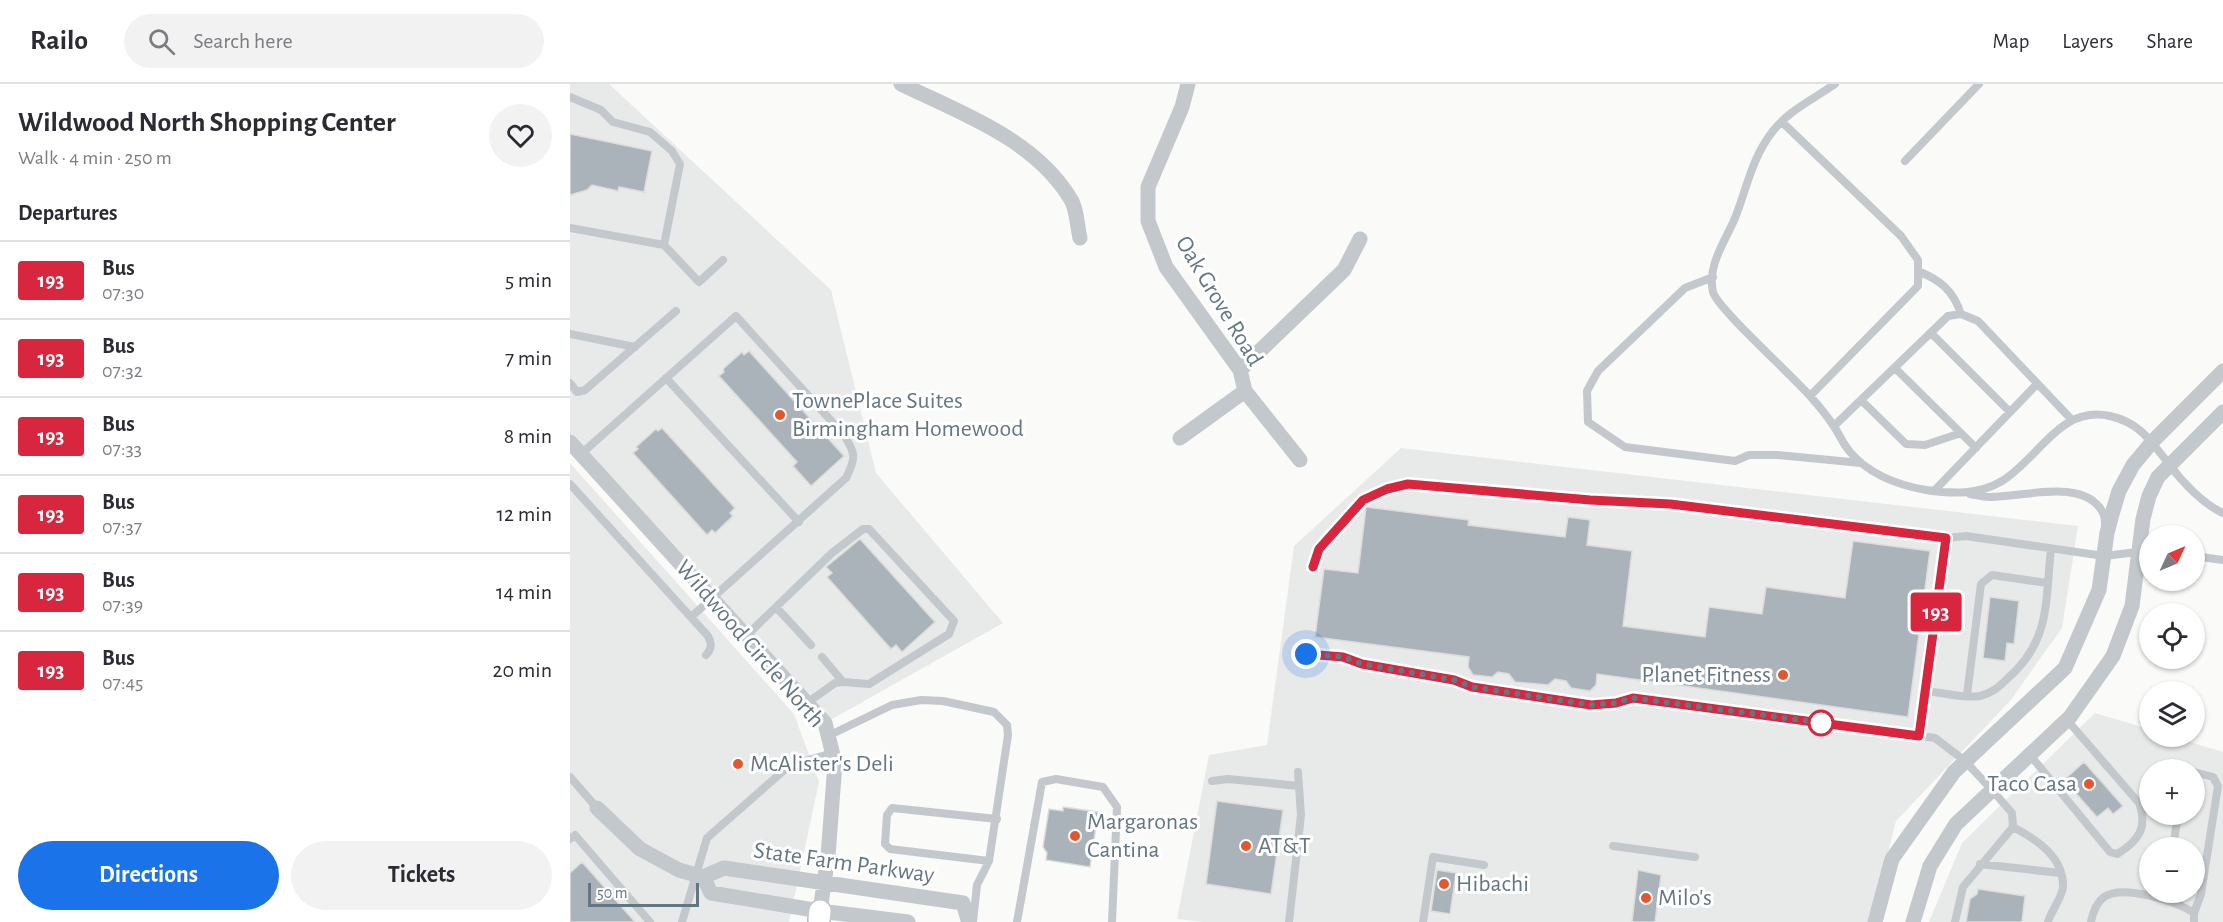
<!DOCTYPE html>
<meta charset="utf-8">
<style>
:root{--surface:#fff;--page:#f2f2f3;--text:#2b2b33;--muted:#7c7c81;--line:#e1e1e2;--accent:#1a73e8}
body{margin:0;font-family:"Alegreya Sans",sans-serif;background:var(--page);color:var(--text);height:100vh;display:flex;flex-direction:column;font-size:22px;white-space:nowrap}
*{box-sizing:border-box;margin:0}
p{font-size:20px;color:var(--muted)}
.icon{flex:none;width:33px;height:33px;fill:none;stroke:currentColor;stroke-width:2;stroke-linecap:round;stroke-linejoin:round}
.map{position:relative;flex:1;overflow:hidden}
.drawer{display:flex;flex-direction:column;background:var(--surface);width:570px}
.drawer>*{flex:none}
.badge{padding:0 12px;border-radius:4px;font-size:21px;line-height:39px}
.needle{width:39px;rotate:46deg}
.fabs{position:absolute;left:1569px;top:441px;display:grid;gap:12px}
.fabs a{display:grid;place-items:center;width:66px;height:66px;border-radius:50%;background:var(--surface);box-shadow:0 2px 4px #0004;font-size:30px}
.scale{position:absolute;left:18px;bottom:15px;width:111px;box-sizing:border-box;padding-left:6px;border:3px solid #657683;border-top:0;font-size:16px;line-height:21px;white-space:nowrap;color:#657683;-webkit-text-stroke:4px #fff;paint-order:stroke}
.you{position:absolute;width:30px;height:30px;margin:-15px;border:4px solid #fff;border-radius:50%;background:#1a73e8;box-shadow:0 0 0 9px #1a73e833}
.map>.badge{position:absolute;translate:-50% -50%;box-shadow:0 0 0 3px #fff}
h2{padding:0 18px;font-size:22px;line-height:54px}
.round{display:grid;place-items:center;flex:none;width:63px;height:63px;border-radius:32px;background:var(--page)}
.headline{display:flex;align-items:center;justify-content:space-between;height:102px;padding:0 18px}
h1{font-size:28px;font-weight:600;line-height:45px}
.primary-button{display:flex;gap:12px;margin-top:auto;padding:12px 18px}
.primary-button a{flex:1;height:69px;border-radius:36px;background:var(--accent);color:#fff;font-size:24px;font-weight:600;line-height:69px;text-align:center}
.primary-button a+a{background:var(--page);color:var(--text)}
ul{padding:0;list-style:none}
li{display:flex;align-items:center;gap:18px;height:78px;padding:0 18px;border-top:2px solid var(--line)}
li div{flex:1}
li b{display:block;font-size:22px}
li em{font-style:normal}
li .badge{min-width:66px;font-weight:700;text-align:center}
header{display:flex;align-items:center;gap:36px;box-sizing:border-box;height:84px;padding:0 30px;background:var(--surface);border-bottom:2px solid var(--line)}
header strong{font-size:28px}
nav{display:flex;gap:33px;margin-inline-start:auto;font-size:21px}
.search{width:420px;height:54px;background:var(--page);display:flex;align-items:center;gap:15px;box-sizing:border-box;padding:0 21px;border-radius:33px;color:var(--muted);font-size:22px}
main{display:flex;flex:1;min-height:0}
.map>svg:first-child{display:block}
.built{fill:#e8e9e9;fill-rule:evenodd}
.building{fill:#aab3b9;stroke:#dcdcda;stroke-width:1.5}
.lines{fill:none;stroke-linecap:round;stroke-linejoin:round}
.secondary-casing{stroke:#b3babf;stroke-width:24}
.lane{stroke:#c3c8cc;stroke-width:8}
.street{stroke:#c3c8cc;stroke-width:15}
.secondary{stroke:#fff;stroke-width:21}
.line-casing{stroke:#fff;stroke-width:14}
.line{stroke:#d7263d;stroke-width:9}
.walk{stroke:#657683;stroke-width:6;stroke-dasharray:0 10.8}
.poi-dot{fill:#e4572e;stroke:#fff;stroke-width:2}
.stop-dot{fill:#fff;stroke:#d7263d;stroke-width:3}
.labels{text-anchor:middle;dominant-baseline:central;stroke-width:6;stroke-linejoin:round;paint-order:stroke}
.street-label{font-size:24px;fill:#657683;stroke:#fff}
.poi-label{font-size:24px;fill:#657683;stroke:#fff;text-anchor:start}
</style>
<header>
<strong>Railo</strong>
<div class="search"><svg class="icon" aria-label="search" viewBox="0 0 24 24"><circle cx="10" cy="10" r="6"/><path d="M15 15l6 6"/></svg>Search here</div>
<nav><a>Map</a><a>Layers</a><a>Share</a></nav>
</header>
<main>
<section class="drawer">
<div class="headline"><div><h1>Wildwood North Shopping Center</h1><p>Walk · 4 min · 250 m</p></div><a class="round"><svg class="icon" aria-label="heart" viewBox="0 0 24 24"><path d="M12 20l-8-8c-3-5 5-10 8-4 3-6 11-1 8 4z"/></svg></a></div>
<h2>Departures</h2>
<ul>
<li><span class="badge" style="background:#d7263d;color:#fff">193</span><div><b>Bus</b><p>07:30</p></div><em>5 min</em></li>
<li><span class="badge" style="background:#d7263d;color:#fff">193</span><div><b>Bus</b><p>07:32</p></div><em>7 min</em></li>
<li><span class="badge" style="background:#d7263d;color:#fff">193</span><div><b>Bus</b><p>07:33</p></div><em>8 min</em></li>
<li><span class="badge" style="background:#d7263d;color:#fff">193</span><div><b>Bus</b><p>07:37</p></div><em>12 min</em></li>
<li><span class="badge" style="background:#d7263d;color:#fff">193</span><div><b>Bus</b><p>07:39</p></div><em>14 min</em></li>
<li><span class="badge" style="background:#d7263d;color:#fff">193</span><div><b>Bus</b><p>07:45</p></div><em>20 min</em></li>
</ul>
<div class="primary-button"><a>Directions</a><a>Tickets</a></div>
</section>
<div class="map">
<svg width="1653" height="838" viewBox="0 0 1653 838">
<rect width="100%" height="100%" fill="#fafaf8"/>
<path class="built" d="M0 0H39L261 206 306 389 433 539 255 639 0 358Z
M831 364 1508 442 1492 544 1440 617 1326 737 1300 838H632L607 835 639 671 697 661 724 462Z
M0 379 224 630 249 698 219 838H0Z
M1525 629 1579 645 1580 652 1603 653 1653 668V838H1359L1392 759ZM1580 686H1624V730H1580ZM1580 764H1624V808H1580Z"/>
<path class="building" d="M0 50 82 67 74 108 49 103 48 107 22 101 17 106 0 111Z
M179 267 274 372 241 402 223 382 227 378 149 292 154 288 153 285 172 268 174 271Z
M92 344 165 424 160 429 163 432 145 449 142 446 137 451 63 369 68 365 66 363 86 345 88 347Z
M796 423 899 436 898 441 995 453 998 433 1020 436 1017 461 1062 467 1053 542 1135 553 1139 523 1192 530 1196 503 1275 514 1283 457 1360 467 1338 633 1027 590 1026 601 1020 607 1001 604 996 597 985 595 978 601 945 598 939 590 928 588 922 593 903 591 898 583 899 573 745 553 754 485 788 489Z
M290 455 365 538 332 568 326 561 321 565 257 493 262 489 256 483Z
M1420 513 1449 517 1444 560 1437 559 1435 577 1413 574Z
M1514 678 1553 722 1543 730 1538 724 1527 733 1494 696Z
M647 717 713 726 701 810 636 800Z
M493 723 528 728 520 783 476 776 477 769 473 763 479 725 493 727Z
M12 778 65 838H0V789Z
M867 786 886 789 880 830 861 827Z
M1068 786 1091 791 1085 838H1062Z
M1408 805 1455 812 1452 838H1396L1400 815 1407 810Z"/>
<g class="lines">
<g class="secondary-casing">
<path id="secondary" d="M249 836 250 827"/>
</g>
<path class="lane" d="M1265 0C1245 14 1218 27 1203 47 1182 73 1177 104 1165 134 1155 158 1137 181 1143 208 1147 224 1224 293 1240 312 1249 322 1258 333 1265 344 1270 352 1274 361 1280 368 1299 390 1327 401 1356 406 1382 410 1409 411 1432 397 1470 374 1489 321 1540 332 1571 339 1581 358 1599 380 1612 398 1633 420 1653 429
M0 13 31 26 43 38 80 48 102 67 110 80 94 161 0 144
M1212 38 1331 152 1348 176V202L1240 312
M1335 77 1409 0
M94 161 129 198 153 176
M1348 187C1370 196 1383 206 1391 230
M1143 193 1115 204 1028 287 1017 307 1018 338 1055 363 1165 377 1179 371H1207L1291 379
M1361 249 1440 328
M0 250 65 263
M1325 284 1406 364
M96 294 229 438
M0 299 7 308 15 306 106 227
M1291 316 1336 360 1355 361 1391 349
M1264 342 1378 232 1391 230 1408 237 1502 336
M11 370 166 232 274 351C286 370 286 374 276 394L121 533
M0 400 138 552C142 560 142 564 136 571
M1364 407 1467 300
M1400 410C1406 411 1413 413 1419 413 1450 414 1512 393 1532 427 1534 430 1535 437 1535 441
M1624 472 1653 476
M743 483 749 465 793 416 817 405 838 400 1020 416 1100 420 1376 454
M206 523 241 561
M176 552 262 469 293 445H299L384 537 379 550 299 600 273 598 265 599 237 619
M736 570 773 573 792 580 884 596 902 603 1021 621 1046 619 1063 614 1365 654 1395 677 1422 706 1442 729 1443 743 1393 803 1385 838
M252 573 273 598
M1355 607C1372 608 1394 615 1410 612 1422 609 1429 603 1437 595 1481 557 1475 518 1481 465
M1397 611 1411 500 1422 491 1477 499
M258 652 322 621 351 616 373 617 424 628 437 641 438 651 419 777 407 801 403 838
M1349 652 1376 454 1396 452 1534 472 1568 468 1580 469
M1460 671 1540 768 1547 770C1569 757 1578 743 1569 719L1497 636
M0 693 27 724
M642 697 658 695 729 702
M1443 743C1466 755 1494 773 1493 803 1492 814 1481 827 1478 838
M0 755 5 751 80 838
M1043 762 1125 773
M1603 764 1608 730
M419 777 320 765 315 760 317 731 322 724 427 735
M1410 780 1490 789
M1624 829 1631 810 1648 702 1643 693 1624 688
M112 838 137 754 220 681 263 669
M447 838 472 698 486 695 533 703 547 723 542 838
M719 838 731 731 728 688
M853 838 863 773 914 781
M1521 838C1523 828 1526 819 1534 813 1552 800 1607 817 1624 829V838"/>
<path class="street" d="M331 0C391 29 464 55 500 114 507 124 507 142 510 154
M618 0 612 23 578 103V137L596 183 670 286 675 307 730 376
M670 286 774 186 790 155
M610 354 675 307
M0 358 255 639 265 679 258 772 250 827
M27 724 70 765 109 786 133 793 154 784 393 819 398 836
M133 793 141 809 250 827 338 838
M1305 838 1322 775 1384 688 1495 584 1529 506 1537 449 1542 430 1549 407 1563 381 1583 357 1653 287
M1343 838 1360 782 1386 740 1500 633 1543 572 1562 522 1573 435 1579 412 1588 393 1653 328"/>
<use href="#secondary" class="secondary"/>
</g>
<g class="lines">
<g class="line-casing">
<path id="line" d="M736 570 773 573 792 580 884 596 902 603 1021 621 1046 619 1063 614 1349 652 1376 454 1100 420 1020 416 838 400 817 405 793 416 749 465 743 483"/>
</g>
<use href="#line" class="line"/>
<path class="walk" d="M736 570 773 573 792 580 884 596 902 603 1021 621 1046 619 1063 614 1261 640 1251 639"/>
</g>
<g class="poi-dot">
<circle cx="210" cy="331" r="6"/>
<circle cx="1213" cy="591" r="6"/>
<circle cx="168" cy="680" r="6"/>
<circle cx="1519" cy="700" r="6"/>
<circle cx="505" cy="752" r="6"/>
<circle cx="676" cy="762" r="6"/>
<circle cx="874" cy="800" r="6"/>
<circle cx="1076" cy="814" r="6"/>
</g>
<circle class="stop-dot" cx="1251" cy="639" r="12"/>
<g class="labels">
<g class="street-label">
<text transform="translate(649 217) rotate(59)">Oak Grove Road</text>
<text transform="translate(180 560) rotate(49)">Wildwood Circle North</text>
<text transform="translate(274 779) rotate(8)">State Farm Parkway</text>
</g>
<g class="poi-label">
<text x="222" y="317">TownePlace Suites<tspan x="222" dy="28">Birmingham Homewood</tspan></text>
<text x="1201" y="591" text-anchor="end">Planet Fitness</text>
<text x="180" y="680">McAlister's Deli</text>
<text x="1507" y="700" text-anchor="end">Taco Casa</text>
<text x="517" y="738">Margaronas<tspan x="517" dy="28">Cantina</tspan></text>
<text x="688" y="762">AT&amp;T</text>
<text x="886" y="800">Hibachi</text>
<text x="1088" y="814">Milo's</text>
</g>
</g>
</svg>
<div class="fabs">
<a><svg class="needle" viewBox="-14 -14 28 28"><path d="M0-13l5 13h-10z" fill="#e53935"/><path d="M0 13l5-13h-10z" fill="#7c7c81"/></svg></a>
<a><svg class="icon" aria-label="locate" viewBox="0 0 24 24"><circle cx="12" cy="12" r="6"/><path d="M12 2v4M12 18v4M2 12h4M18 12h4"/></svg></a>
<a><svg class="icon" aria-label="layers" viewBox="0 0 24 24"><path d="M12 4l9 5-9 5-9-5zM3 14l9 5 9-5"/></svg></a>
<a>+</a>
<a>−</a>
</div>
<div class="scale">50 m</div>
<div class="you" style="left:736px;top:570px"></div>
<b class="badge" style="left:1366px;top:528px;background:#d7263d;color:#fff">193</b>
</div>
</main>
